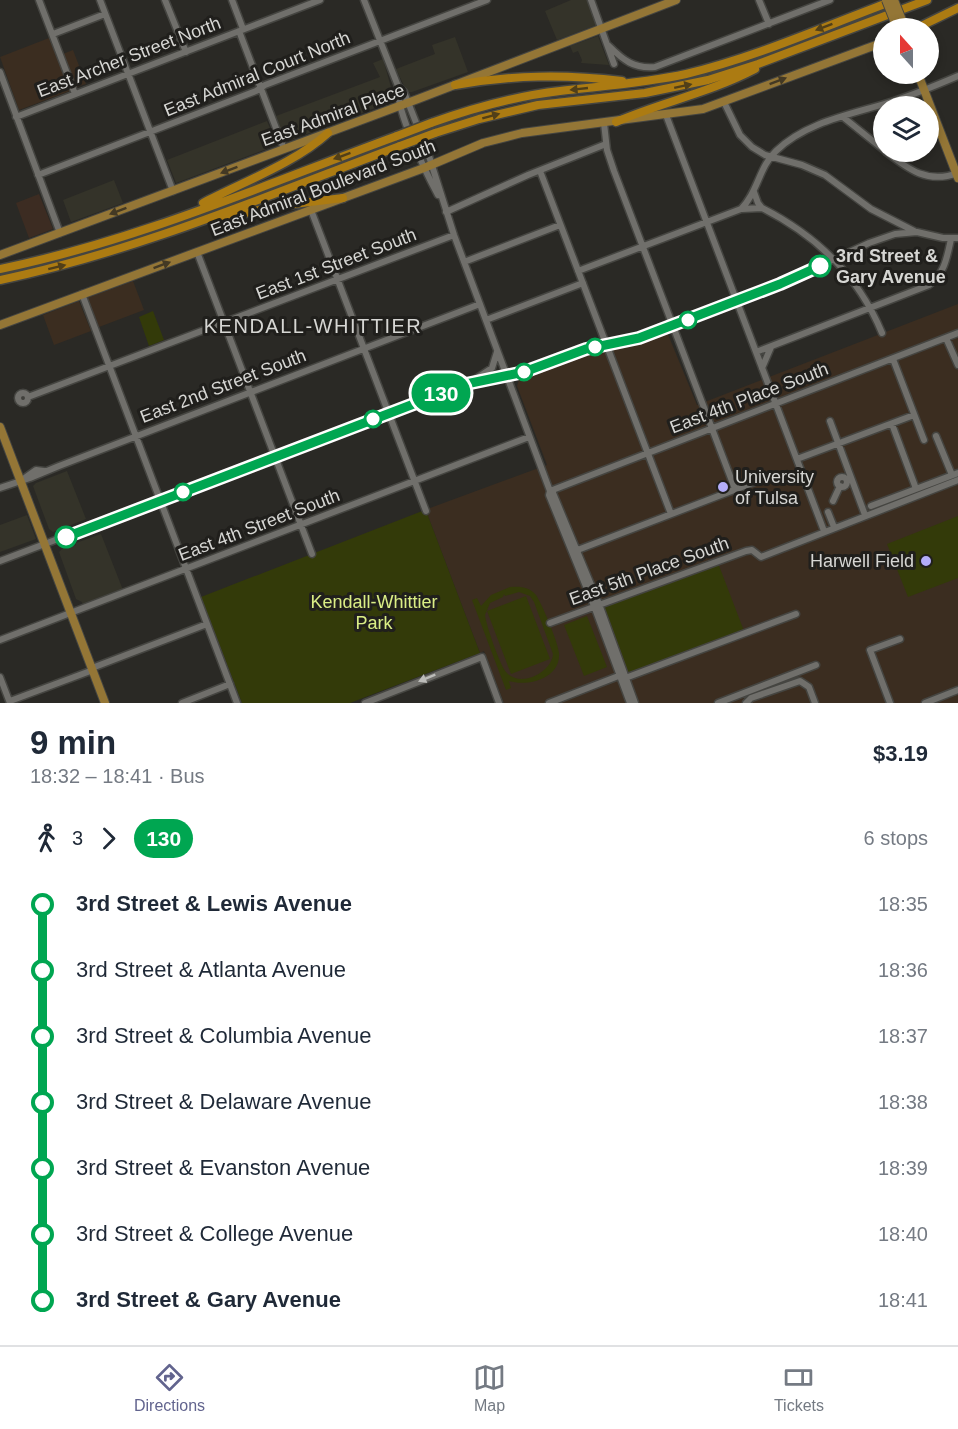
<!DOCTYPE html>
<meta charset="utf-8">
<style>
:root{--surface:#fff;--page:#f2f2f3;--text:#1f2937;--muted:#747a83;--line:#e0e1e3;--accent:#62648e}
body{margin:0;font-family:Helvetica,sans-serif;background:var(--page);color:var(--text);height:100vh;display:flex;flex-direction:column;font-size:22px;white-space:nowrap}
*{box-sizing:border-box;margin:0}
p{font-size:20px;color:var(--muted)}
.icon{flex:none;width:33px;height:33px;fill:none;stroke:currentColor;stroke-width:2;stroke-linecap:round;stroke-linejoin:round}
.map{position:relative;height:703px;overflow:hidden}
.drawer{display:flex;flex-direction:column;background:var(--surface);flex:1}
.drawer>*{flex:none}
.badge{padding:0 12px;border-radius:20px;font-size:21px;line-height:39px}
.needle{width:39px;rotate:339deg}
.controls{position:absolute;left:873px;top:18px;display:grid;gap:12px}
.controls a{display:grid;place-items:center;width:66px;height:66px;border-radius:50%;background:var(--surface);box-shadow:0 3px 9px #0003;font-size:30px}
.map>.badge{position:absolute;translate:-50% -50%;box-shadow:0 0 0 3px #fff}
.legs{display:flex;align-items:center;gap:9px;height:66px;padding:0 30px;font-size:20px}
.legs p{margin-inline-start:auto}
.headline{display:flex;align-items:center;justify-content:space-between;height:102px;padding:0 30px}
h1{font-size:33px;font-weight:800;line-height:45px}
ul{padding:0 30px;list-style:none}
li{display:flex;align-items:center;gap:21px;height:66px;font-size:22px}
li i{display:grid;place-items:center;width:9px;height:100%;margin:0 8px;background:currentColor}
li i::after{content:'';width:15px;height:15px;margin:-8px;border:4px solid;border-radius:50%;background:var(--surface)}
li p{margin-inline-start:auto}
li:first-child i{background:linear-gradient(#0000 50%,currentColor 0)}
li:last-child i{background:linear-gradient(currentColor 50%,#0000 0)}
.menu{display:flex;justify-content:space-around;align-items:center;height:84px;border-top:2px solid var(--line);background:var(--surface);font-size:16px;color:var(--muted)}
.menu a{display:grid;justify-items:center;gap:3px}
.menu .active{color:var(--accent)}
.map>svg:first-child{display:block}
.built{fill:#343329}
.industrial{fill:#3c2c22}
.education{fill:#3b2d20}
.green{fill:#333a09;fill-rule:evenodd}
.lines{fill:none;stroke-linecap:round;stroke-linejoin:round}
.minor-casing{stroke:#454541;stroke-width:9}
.major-casing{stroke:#454541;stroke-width:10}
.highway-casing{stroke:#454541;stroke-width:11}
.minor{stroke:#706f6b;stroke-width:6}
.major{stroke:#947636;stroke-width:8}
.highway{stroke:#ac7b12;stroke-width:8}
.major-bridge-casing{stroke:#454541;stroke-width:10;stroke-linecap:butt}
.highway-bridge-casing{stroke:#454541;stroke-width:11;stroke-linecap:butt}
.major-bridge{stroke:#947636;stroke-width:8}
.highway-bridge{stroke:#ac7b12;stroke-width:8}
.oneway{fill:#513f18}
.oneway2{fill:#433924}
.oneway3{fill:#bcbcb9}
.line-1-casing{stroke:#fff;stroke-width:14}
.line-1{stroke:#00a651;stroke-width:9}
.stop-1-dot{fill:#fff;stroke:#00a651;stroke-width:3}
.poi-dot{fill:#b3adf9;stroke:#201f1c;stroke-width:2}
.labels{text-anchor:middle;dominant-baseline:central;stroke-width:6;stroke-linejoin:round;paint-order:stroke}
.street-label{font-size:18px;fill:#d6d6d3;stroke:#201f1c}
.stop-label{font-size:18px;font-weight:bold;fill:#d6d6d3;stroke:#201f1c;text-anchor:start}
.poi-label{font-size:18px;fill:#d6d6d3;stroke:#201f1c;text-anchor:start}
.park-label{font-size:18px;fill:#daed85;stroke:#201f1c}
.neighbourhood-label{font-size:20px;letter-spacing:1.5px;fill:#d6d6d3;stroke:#201f1c}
</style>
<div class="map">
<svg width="958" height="703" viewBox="0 0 958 703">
<rect width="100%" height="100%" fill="#2a2925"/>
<path class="built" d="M571 0H588L597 25 557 40 545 11Z
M598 36 609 65 581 63 582 60 578 51 573 53 570 46Z
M455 37 468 72 412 92H407L396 69 435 54 432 45Z
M383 59 394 98 393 101 288 141H285L276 116 380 77 373 63Z
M267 121 277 145 176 183 167 160Z
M114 180 123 203 71 222 63 200Z
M67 471 86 519 53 532 49 529 33 486 36 483Z
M27 515 36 539 0 552V525Z
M101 534 123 590 83 606 82 602 76 599 59 552 62 549 76 545V543Z"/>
<path class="industrial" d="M39 194 53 229 29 238 16 203Z"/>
<path class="education" d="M49 38 70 91 19 110 0 57Z
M73 50 86 84 76 87 63 54Z
M133 281 144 310 99 327 87 298Z
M79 301 91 331 54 345 43 315Z
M958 304V703H504L484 651 480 653 428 516 430 508 547 465 517 386 519 380 600 350 643 342 667 332 697 405Z"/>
<path class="green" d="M153 311 164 340 149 346 139 317Z
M430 508 428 516 480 653 350 703H242L201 597Z
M958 516V578L908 597 887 544Z
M718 563 744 631 629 674 604 606Z
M510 587C521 586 529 587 536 595 542 604 558 642 559 653 561 678 528 687 509 681L511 688 506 690 472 600 477 598 481 606 491 595ZM519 592 530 596 534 602 553 654C552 672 520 689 506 672 500 665 486 625 485 615L490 603 503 597 504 594 505 596Z
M526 596 550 659 511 674 487 611Z
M587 616 607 667 584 676 564 625Z"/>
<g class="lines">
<g class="minor-casing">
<path id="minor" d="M39 0 75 94
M100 0 173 191
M165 0 186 52
M232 0 243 29
M364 0 398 86 404 92 428 153 454 235 550 491 549 495 594 606 630 703
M591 0 614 64
M759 0 769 24
M239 31 284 149
M53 34 105 14
M609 46C623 60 634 69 655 67L830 0
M0 72 60 233
M398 86C395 109 426 173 438 195
M724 102 740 135 752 147 765 155 802 165 825 175 871 209 914 231
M666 115 824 531
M16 117 320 0
M843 117 884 150
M604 123 607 150 614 171 735 489
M886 152C909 170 928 184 958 173
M540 171 671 514
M38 175 256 91 265 85 487 0
M754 192 758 203 762 208C817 236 858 275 882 333
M742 209 762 208
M311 210 426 511
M446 212 528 175 606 144
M197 252 312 554
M464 262 560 225
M578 271 741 209C758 192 759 167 776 151 807 121 854 114 894 101 915 94 937 85 958 76
M82 294 237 703
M486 320 583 283
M946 338 958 365
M756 352 929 285C945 273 947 257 951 239
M893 359 924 440
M762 368 771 347
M477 378 492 368 497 352
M18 398a5 5 0 1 1 10 0a5 5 0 1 1-10 0Z
M28 397 454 235
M830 421 865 515
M892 424 915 486
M936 436 952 475
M797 459 914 415
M837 482a5 5 0 1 1 10 0a5 5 0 1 1-10 0Z
M22 480 36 470 44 471
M0 488 30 478 59 466 480 304
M550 491 958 333
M550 491 553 493 599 604 635 703
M833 501 840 486
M871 506 958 473
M828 512 834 527
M575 551 768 477
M0 561 466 384 521 373 586 349 639 338 780 284 869 243 895 234 917 232 943 238H958
M550 623 746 551 752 550 761 557 958 480
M0 640 529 437
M92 668 207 624
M0 677 10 703
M628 677 796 614
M10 701 93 670
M182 703 230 684
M365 703 482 657 499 703
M549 703 621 675
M718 703 816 665
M746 703 751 698 800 681 809 687 815 703
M890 703 870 650 900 639
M925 703 958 690"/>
</g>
<g class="major-casing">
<path id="major" d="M918 74 958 178
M0 255 418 99 676 0
M0 325 424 168 483 143 522 133 703 109 884 42
M0 427 105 703"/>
</g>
<g class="highway-casing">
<path id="highway" d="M917 28 958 8
M455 85C513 75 564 74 622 81
M616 122C662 102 709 93 755 69
M431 123C473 108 516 96 560 91 602 86 645 83 686 74 757 57 825 26 893 1
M435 133 479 119 538 105 645 93 708 80 758 64 927 0
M203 203C243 182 295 163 328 133
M222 218 277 206 343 198
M0 269C137 241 266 184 397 136
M0 280C138 251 269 195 400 146"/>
</g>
<use href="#minor" class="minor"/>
<use href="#major" class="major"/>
<use href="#highway" class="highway"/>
<g class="major-bridge-casing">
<path id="major-bridge" d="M886 0 897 28
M894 0 904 25"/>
</g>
<g class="highway-bridge-casing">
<path id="highway-bridge" d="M397 136 431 123
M400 146 435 133"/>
</g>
<use href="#major-bridge" class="major-bridge"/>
<use href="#highway-bridge" class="highway-bridge"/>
</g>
<defs><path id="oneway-solid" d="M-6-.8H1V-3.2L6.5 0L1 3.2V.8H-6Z" transform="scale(1.5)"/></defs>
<g class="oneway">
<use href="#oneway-solid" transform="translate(824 27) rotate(159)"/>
<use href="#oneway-solid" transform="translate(683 86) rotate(-12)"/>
<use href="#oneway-solid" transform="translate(579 89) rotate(174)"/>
<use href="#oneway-solid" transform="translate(491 116) rotate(-15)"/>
<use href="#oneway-solid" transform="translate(342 156) rotate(160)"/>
<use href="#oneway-solid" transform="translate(57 267) rotate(-14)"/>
</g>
<g class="oneway2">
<use href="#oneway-solid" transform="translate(778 81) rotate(-21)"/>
<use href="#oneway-solid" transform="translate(229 170) rotate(159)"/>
<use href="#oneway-solid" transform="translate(118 211) rotate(159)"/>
<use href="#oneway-solid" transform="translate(162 265) rotate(-20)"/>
</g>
<use class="oneway3" href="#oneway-solid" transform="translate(427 678) rotate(158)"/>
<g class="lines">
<g class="line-1-casing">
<path id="line-1" d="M66 537 466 384 524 372 586 349 639 338 780 284 820 266"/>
</g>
<use href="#line-1" class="line-1"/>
</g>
<g class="stop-1-dot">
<circle cx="820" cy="266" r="10"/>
<circle cx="688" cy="320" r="8"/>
<circle cx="595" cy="347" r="8"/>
<circle cx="524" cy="372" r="8"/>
<circle cx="373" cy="419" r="8"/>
<circle cx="183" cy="492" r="8"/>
<circle cx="66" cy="537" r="10"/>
</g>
<g class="poi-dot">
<circle cx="723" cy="487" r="6"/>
<circle cx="926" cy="561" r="6"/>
</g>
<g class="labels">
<g class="street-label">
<text transform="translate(129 57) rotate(-21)">East Archer Street North</text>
<text transform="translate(257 74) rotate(-22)">East Admiral Court North</text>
<text transform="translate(333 115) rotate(-20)">East Admiral Place</text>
<text transform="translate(323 188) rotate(-21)">East Admiral Boulevard South</text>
<text transform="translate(336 264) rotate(-21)">East 1st Street South</text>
<text transform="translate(223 386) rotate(-21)">East 2nd Street South</text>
<text transform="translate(749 398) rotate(-21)">East 4th Place South</text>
<text transform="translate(259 525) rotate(-21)">East 4th Street South</text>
<text transform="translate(649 571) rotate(-20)">East 5th Place South</text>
</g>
<g class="stop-label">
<text x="836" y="256">3rd Street &amp;<tspan x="836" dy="21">Gary Avenue</tspan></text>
</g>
<g class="poi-label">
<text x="735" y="477">University<tspan x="735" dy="21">of Tulsa</tspan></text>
<text x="914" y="561" text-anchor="end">Harwell Field</text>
</g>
<g class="park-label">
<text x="374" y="602">Kendall-Whittier<tspan x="374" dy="21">Park</tspan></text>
</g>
<g class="neighbourhood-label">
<text x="313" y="326">KENDALL-WHITTIER</text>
</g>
</g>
</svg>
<div class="controls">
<a><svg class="needle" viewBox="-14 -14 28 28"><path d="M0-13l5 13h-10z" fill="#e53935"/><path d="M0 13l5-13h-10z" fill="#747a83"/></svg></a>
<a><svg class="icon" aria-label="layers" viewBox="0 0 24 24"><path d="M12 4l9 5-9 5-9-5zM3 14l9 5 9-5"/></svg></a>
</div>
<b class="badge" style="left:441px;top:393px;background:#00a651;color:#fff">130</b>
</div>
<section class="drawer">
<div class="headline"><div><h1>9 min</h1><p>18:32 – 18:41 · Bus</p></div><b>$3.19</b></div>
<div class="legs"><svg class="icon" aria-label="walk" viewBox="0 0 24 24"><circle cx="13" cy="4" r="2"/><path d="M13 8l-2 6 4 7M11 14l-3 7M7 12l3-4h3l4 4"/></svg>3<svg class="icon" aria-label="forward" viewBox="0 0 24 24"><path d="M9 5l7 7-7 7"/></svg><b class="badge" style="background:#00a651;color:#fff">130</b><p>6 stops</p></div>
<ul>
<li><i style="color:#00a651"></i><b>3rd Street &amp; Lewis Avenue</b><p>18:35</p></li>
<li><i style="color:#00a651"></i><span>3rd Street &amp; Atlanta Avenue</span><p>18:36</p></li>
<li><i style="color:#00a651"></i><span>3rd Street &amp; Columbia Avenue</span><p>18:37</p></li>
<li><i style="color:#00a651"></i><span>3rd Street &amp; Delaware Avenue</span><p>18:38</p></li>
<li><i style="color:#00a651"></i><span>3rd Street &amp; Evanston Avenue</span><p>18:39</p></li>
<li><i style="color:#00a651"></i><span>3rd Street &amp; College Avenue</span><p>18:40</p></li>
<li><i style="color:#00a651"></i><b>3rd Street &amp; Gary Avenue</b><p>18:41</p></li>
</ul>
</section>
<nav class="menu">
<a class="active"><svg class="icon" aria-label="directions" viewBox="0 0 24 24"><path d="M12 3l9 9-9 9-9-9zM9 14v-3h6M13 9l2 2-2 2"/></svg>Directions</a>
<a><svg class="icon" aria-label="map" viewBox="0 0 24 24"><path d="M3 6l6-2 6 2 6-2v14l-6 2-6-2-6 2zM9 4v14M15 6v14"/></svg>Map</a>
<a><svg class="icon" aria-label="tickets" viewBox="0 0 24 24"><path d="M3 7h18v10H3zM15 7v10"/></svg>Tickets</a>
</nav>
